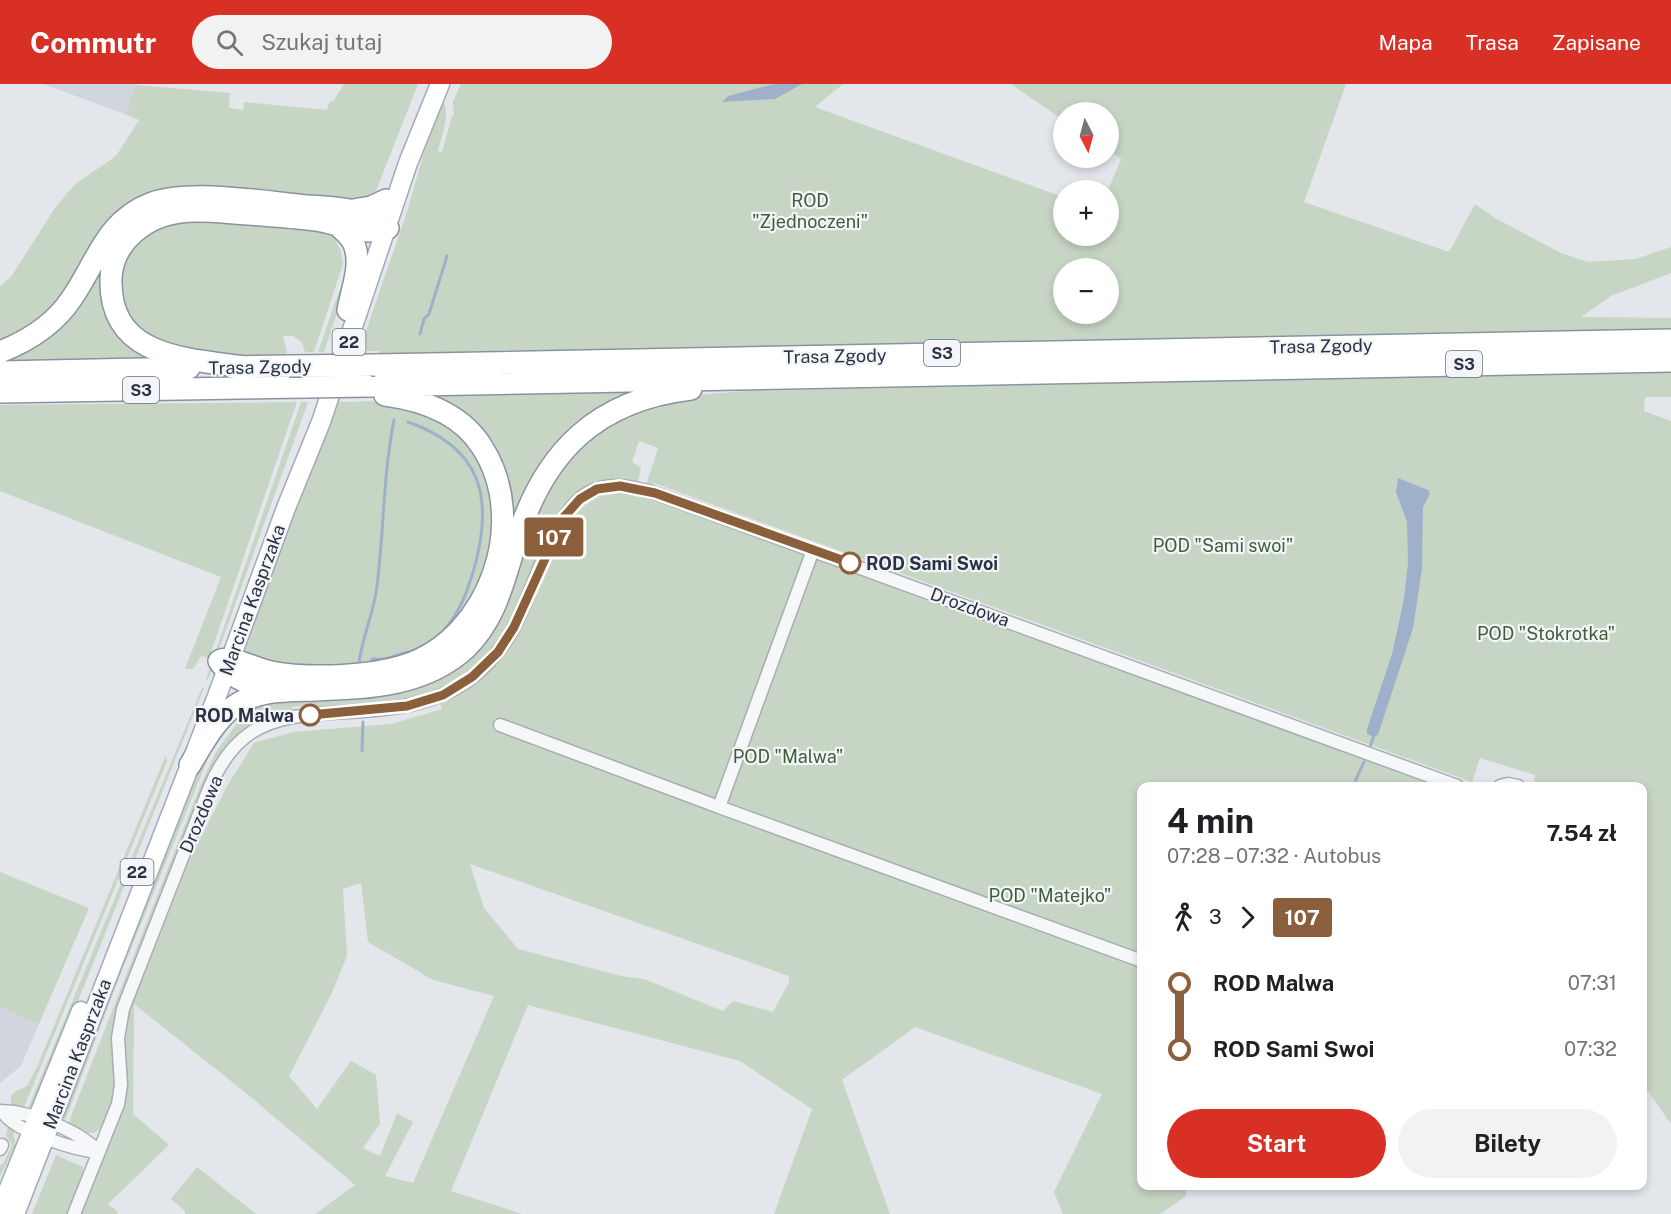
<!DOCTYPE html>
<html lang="pl">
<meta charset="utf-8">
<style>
:root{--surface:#fff;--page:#f2f2f2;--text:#202124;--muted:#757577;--accent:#d93025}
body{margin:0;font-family:"Public Sans",sans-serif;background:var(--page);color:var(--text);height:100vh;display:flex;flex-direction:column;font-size:22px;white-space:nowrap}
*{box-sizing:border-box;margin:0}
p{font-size:20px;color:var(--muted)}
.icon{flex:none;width:33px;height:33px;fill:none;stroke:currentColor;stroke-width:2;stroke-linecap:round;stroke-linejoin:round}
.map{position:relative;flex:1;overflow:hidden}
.side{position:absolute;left:1137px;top:698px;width:510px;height:408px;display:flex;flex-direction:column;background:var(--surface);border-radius:12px;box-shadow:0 3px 9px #0003}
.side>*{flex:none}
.badge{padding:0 12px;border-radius:4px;font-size:21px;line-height:39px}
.needle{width:39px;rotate:174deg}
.controls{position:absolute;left:1053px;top:18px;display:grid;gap:12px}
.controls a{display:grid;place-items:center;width:66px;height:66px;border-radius:50%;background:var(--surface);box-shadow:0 3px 9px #0003;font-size:30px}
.map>.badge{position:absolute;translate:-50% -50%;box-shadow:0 0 0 3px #fff}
.legs{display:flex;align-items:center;gap:9px;height:66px;padding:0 30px;font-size:20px}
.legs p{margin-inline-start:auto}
.summary{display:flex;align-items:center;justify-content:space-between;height:102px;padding:0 30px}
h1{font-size:33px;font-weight:700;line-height:45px}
.cta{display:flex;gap:12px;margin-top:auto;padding:12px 30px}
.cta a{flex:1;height:69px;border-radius:36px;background:var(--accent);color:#fff;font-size:24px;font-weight:700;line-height:69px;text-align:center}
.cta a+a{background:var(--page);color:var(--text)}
ul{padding:0 30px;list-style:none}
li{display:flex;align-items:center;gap:21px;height:66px;font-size:22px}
li i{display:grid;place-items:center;width:9px;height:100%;margin:0 8px;background:currentColor}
li i::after{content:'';width:15px;height:15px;margin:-8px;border:4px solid;border-radius:50%;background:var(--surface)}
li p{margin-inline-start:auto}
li:first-child i{background:linear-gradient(#0000 50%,currentColor 0)}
li:last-child i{background:linear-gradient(currentColor 50%,#0000 0)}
header{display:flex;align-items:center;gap:36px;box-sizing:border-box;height:84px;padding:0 30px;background:var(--accent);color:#fff}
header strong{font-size:28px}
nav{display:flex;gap:33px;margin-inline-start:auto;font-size:21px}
.search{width:420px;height:54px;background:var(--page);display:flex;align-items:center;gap:15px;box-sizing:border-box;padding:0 21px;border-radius:33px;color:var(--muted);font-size:22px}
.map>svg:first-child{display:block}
.built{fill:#d1d5dd}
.green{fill:#c7d5c4;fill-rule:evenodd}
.water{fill:#9fb1ca}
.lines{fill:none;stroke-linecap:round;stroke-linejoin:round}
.stream{stroke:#9fb1ca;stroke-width:3}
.minor-casing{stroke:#a8acb5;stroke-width:15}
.primary-casing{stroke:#a2a9b7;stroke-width:21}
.motorway-casing{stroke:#8a92a2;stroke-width:24}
.minor{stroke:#f6f7f9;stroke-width:12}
.primary{stroke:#fff;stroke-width:18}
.motorway{stroke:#fff;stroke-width:21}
.motorway-bridge-casing{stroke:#8a92a2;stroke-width:24;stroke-linecap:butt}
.motorway-bridge{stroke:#fff;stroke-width:21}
.line-1-casing{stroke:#fff;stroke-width:14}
.line-1{stroke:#8b5e3c;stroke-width:9}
.stop-1-dot{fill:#fff;stroke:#8b5e3c;stroke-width:3}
.labels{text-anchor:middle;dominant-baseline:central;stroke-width:4.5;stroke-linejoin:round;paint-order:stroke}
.shield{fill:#f3f5f8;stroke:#676c79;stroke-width:1.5}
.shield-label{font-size:16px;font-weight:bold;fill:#2b3243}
.park-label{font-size:18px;fill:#3d5f38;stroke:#f3f5f8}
.street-label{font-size:18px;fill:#2b3243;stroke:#f3f5f8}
.stop-label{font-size:18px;font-weight:bold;fill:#2b3243;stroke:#f3f5f8;text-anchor:start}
</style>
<header>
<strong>Commutr</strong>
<div class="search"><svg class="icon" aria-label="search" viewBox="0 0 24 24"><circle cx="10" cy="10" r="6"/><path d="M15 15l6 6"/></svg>Szukaj tutaj</div>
<nav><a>Mapa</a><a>Trasa</a><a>Zapisane</a></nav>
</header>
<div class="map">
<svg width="1671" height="1130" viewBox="0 0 1671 1130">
<rect width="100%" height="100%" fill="#e3e6eb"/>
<path class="built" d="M43 0H137L125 30Z
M0 923 39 940 21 982 0 999Z"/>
<path class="green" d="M344 0H418L376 107 366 114 355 117 177 108 30 246 0 262V202L11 193 55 124 74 101 116 72 139 36 125 30 136 1 230 9 229 24 243 26 244 18 327 26 329 19 334 16Z
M461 0H843L815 23 1063 113 1064 152H1108V106L1121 75 1109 67 1108 28H1064L1063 36 1011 0H1346L1304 118 1449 168 1475 120 1495 134 1561 169 1588 178 1636 175 1671 163V189L1611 212 1581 233 1671 234V248L622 267 525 266 378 270 379 267H359L408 125 430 46 442 14C451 29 442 51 438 67L442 68 452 32H454L453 18ZM1064 184H1108V230H1064Z
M167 125 105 195 157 275 0 278 98 179Z
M178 135 329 143 341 167 343 180 314 268H305L302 258 293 252H283L287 268 286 271 207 272 143 253 122 228 120 181 138 154Z
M340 149 352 184 324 268H318L348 182C347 170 338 158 340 149Z
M1671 287V313H1645L1644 327 1671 337V1040L1643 1000 1642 702H1534L1535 691 1480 674 1472 698 654 399 653 403 646 401 658 364 639 357 632 378 641 384 638 398C602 391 579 399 559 430 527 501 505 589 421 615 388 625 350 623 315 625V621L292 623V627L262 635 254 640 243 633 238 626 249 620 429 595 548 394 597 343 674 313 746 307Z
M655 306C613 318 573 338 547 376 527 405 517 439 507 472 483 550 450 589 366 598 329 603 289 603 253 595L254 590C310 604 401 600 448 565 474 546 489 514 498 485 510 443 514 410 493 371 486 359 478 346 468 338 455 327 440 320 425 313Z
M391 317 460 346 490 390 497 443 480 506 429 566 347 585 265 580 245 570 242 563 334 318Z
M297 318 209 574 201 572 193 585H185L221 493 0 407V321Z
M301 318H308L208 596 206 595Z
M611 409H625L649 413 1438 702H1142V1101H1187L1186 1112 1160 1130H1063L1054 1108 1102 1010 915 943 842 996 890 1130H774L812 1025 740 977 528 921 451 1107 522 1130H315L355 1101 246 1009 134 920 133 1030 169 1061 108 1120 118 1128 116 1130H78L118 1035 127 934 189 777 227 702 254 659 293 648 391 640 442 625 440 619C458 610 480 598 493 583 506 567 520 547 528 529 547 486 559 422 611 409ZM470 780 789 892V898L773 928 733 917 723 927 644 895 621 892 518 865 484 824ZM361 799 368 858 433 896 494 912 413 1099 385 1092 413 1038 397 1029 380 1072 363 1064 380 1040 376 991 351 977 317 1025 289 992 331 911 347 872 343 805Z
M202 604H204L39 1014 35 1020 28 1024Z
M240 635 251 642C232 654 220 670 210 690L119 922 116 1003C113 1018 109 1043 93 1049L81 1048 68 1040 200 702 216 668Z
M235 636 211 667 201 692 117 899 65 1037 63 1029 195 691 210 658Z
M166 671 167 677 23 1026 14 1023 11 1020V1012L16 1007 27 1002 37 983Z
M0 788 89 824 39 940 0 923Z
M8 1042 14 1047 13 1050 16 1060 0 1093V1081L3 1080 12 1061 6 1052Z
M56 1071 83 1083V1087L87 1091 72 1130H32Z
M197 1083 256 1130H185V1127L171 1115Z"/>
<path class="water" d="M774 0H802L775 15 722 18 728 12Z
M1398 394 1428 406 1430 410 1423 423 1422 485 1413 544 1378 651 1374 653 1367 650V645L1392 570 1404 515 1408 479 1407 438 1396 408Z"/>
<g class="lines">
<path class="stream" d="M420 250 424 235 429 230 447 172
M408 338C482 364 494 414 474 485 467 508 460 528 444 546
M372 575H385L408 568
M359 579C362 553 374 529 377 502 384 447 383 391 394 336
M1370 663 1374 651
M362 667 363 638
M1353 702 1364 678"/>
<g class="minor-casing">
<path id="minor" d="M500 641 719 723 813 466
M1500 702 1508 700 1518 702
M719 723 1142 877
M0 1027C6 1028 12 1027 19 1029 44 1034 82 1049 99 1068
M3 1028C15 1048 76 1066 99 1068
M0 1065 2 1061
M74 1130 118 1020 121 1001 118 954 123 925 209 705C218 683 232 661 252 648 276 633 303 631 331 629 381 626 433 625 474 592 491 578 504 562 514 543 533 508 554 427 588 409 610 397 633 403 655 409L1457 702"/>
</g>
<g class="primary-casing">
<path id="primary" d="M0 1126 81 927
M15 1130 217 612 286 424 321 338 408 79 440 0"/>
</g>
<g class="motorway-casing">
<path id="motorway" d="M353 126 371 123 386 116
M336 140C342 145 349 151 353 158 363 178 352 205 348 226
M0 268C28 257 55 240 72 214 97 178 106 136 152 119 192 105 264 118 306 122 327 123 376 125 388 144 367 153 338 139 316 136 294 133 271 132 248 130 226 129 203 125 180 128 146 132 112 158 111 195 109 274 187 275 246 283
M375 281 1671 256
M232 283 289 282
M0 288 189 284
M367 302 1671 277
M0 308 307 303
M276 607C255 602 231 596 219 577 230 570 257 586 271 588 308 595 370 593 406 581 490 553 530 437 482 363 461 329 423 316 385 311
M190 681C202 661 214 638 233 623 258 605 287 607 316 606 369 604 425 602 466 564 497 534 504 494 517 455 545 367 597 316 691 305"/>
</g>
<use href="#minor" class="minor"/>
<use href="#primary" class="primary"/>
<use href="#motorway" class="motorway"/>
<g class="motorway-bridge-casing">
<path id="motorway-bridge" d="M289 282 375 281
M307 303 367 302"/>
</g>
<use href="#motorway-bridge" class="motorway-bridge"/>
</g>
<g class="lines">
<g class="line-1-casing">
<path id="line-1" d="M310 631 407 622 443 611 472 593 498 568 514 543 564 433 580 415 597 405 620 402 655 409 850 479"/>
</g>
<use href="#line-1" class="line-1"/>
</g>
<g class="stop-1-dot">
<circle cx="850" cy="479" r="10"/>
<circle cx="310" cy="631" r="10"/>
</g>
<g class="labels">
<g class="shield">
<rect x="332.5" y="245" width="33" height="26" rx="4.5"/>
<rect x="924" y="256" width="36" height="26" rx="4.5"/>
<rect x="1446" y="267" width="36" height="26" rx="4.5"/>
<rect x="123" y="293" width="36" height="26" rx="4.5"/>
<rect x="120.5" y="775" width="33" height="26" rx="4.5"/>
</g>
<g class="shield-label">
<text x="349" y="258">22</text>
<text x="942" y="269">S3</text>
<text x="1464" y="280">S3</text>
<text x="141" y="306">S3</text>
<text x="137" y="788">22</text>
</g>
<g class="park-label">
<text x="810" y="116">ROD<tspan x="810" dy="21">"Zjednoczeni"</tspan></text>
<text x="1223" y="461">POD "Sami swoi"</text>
<text x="1546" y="549">POD "Stokrotka"</text>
<text x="788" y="672">POD "Malwa"</text>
<text x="1050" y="811">POD "Matejko"</text>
</g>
<g class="street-label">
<text transform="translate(1321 262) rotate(-1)">Trasa Zgody</text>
<text transform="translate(835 272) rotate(-1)">Trasa Zgody</text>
<text transform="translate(260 283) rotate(-1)">Trasa Zgody</text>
<text transform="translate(252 516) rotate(-70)">Marcina Kasprzaka</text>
<text transform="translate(970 523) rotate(20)">Drozdowa</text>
<text transform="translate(201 730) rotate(-67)">Drozdowa</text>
<text transform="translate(77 970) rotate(-69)">Marcina Kasprzaka</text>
</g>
<g class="stop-label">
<text x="866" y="479">ROD Sami Swoi</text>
<text x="294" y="631" text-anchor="end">ROD Malwa</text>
</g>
</g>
</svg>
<div class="controls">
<a><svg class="needle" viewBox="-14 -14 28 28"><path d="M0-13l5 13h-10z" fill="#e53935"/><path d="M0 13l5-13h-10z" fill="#757577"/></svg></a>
<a>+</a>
<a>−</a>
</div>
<b class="badge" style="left:554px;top:453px;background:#8b5e3c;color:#fff">107</b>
<section class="side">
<div class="summary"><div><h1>4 min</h1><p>07:28 – 07:32 · Autobus</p></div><b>7.54 zł</b></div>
<div class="legs"><svg class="icon" aria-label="walk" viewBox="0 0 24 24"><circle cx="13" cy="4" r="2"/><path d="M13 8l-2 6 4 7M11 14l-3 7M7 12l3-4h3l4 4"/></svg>3<svg class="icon" aria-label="forward" viewBox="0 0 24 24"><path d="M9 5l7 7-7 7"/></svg><b class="badge" style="background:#8b5e3c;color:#fff">107</b></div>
<ul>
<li><i style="color:#8b5e3c"></i><b>ROD Malwa</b><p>07:31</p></li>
<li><i style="color:#8b5e3c"></i><b>ROD Sami Swoi</b><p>07:32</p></li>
</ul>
<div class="cta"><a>Start</a><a>Bilety</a></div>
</section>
</div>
